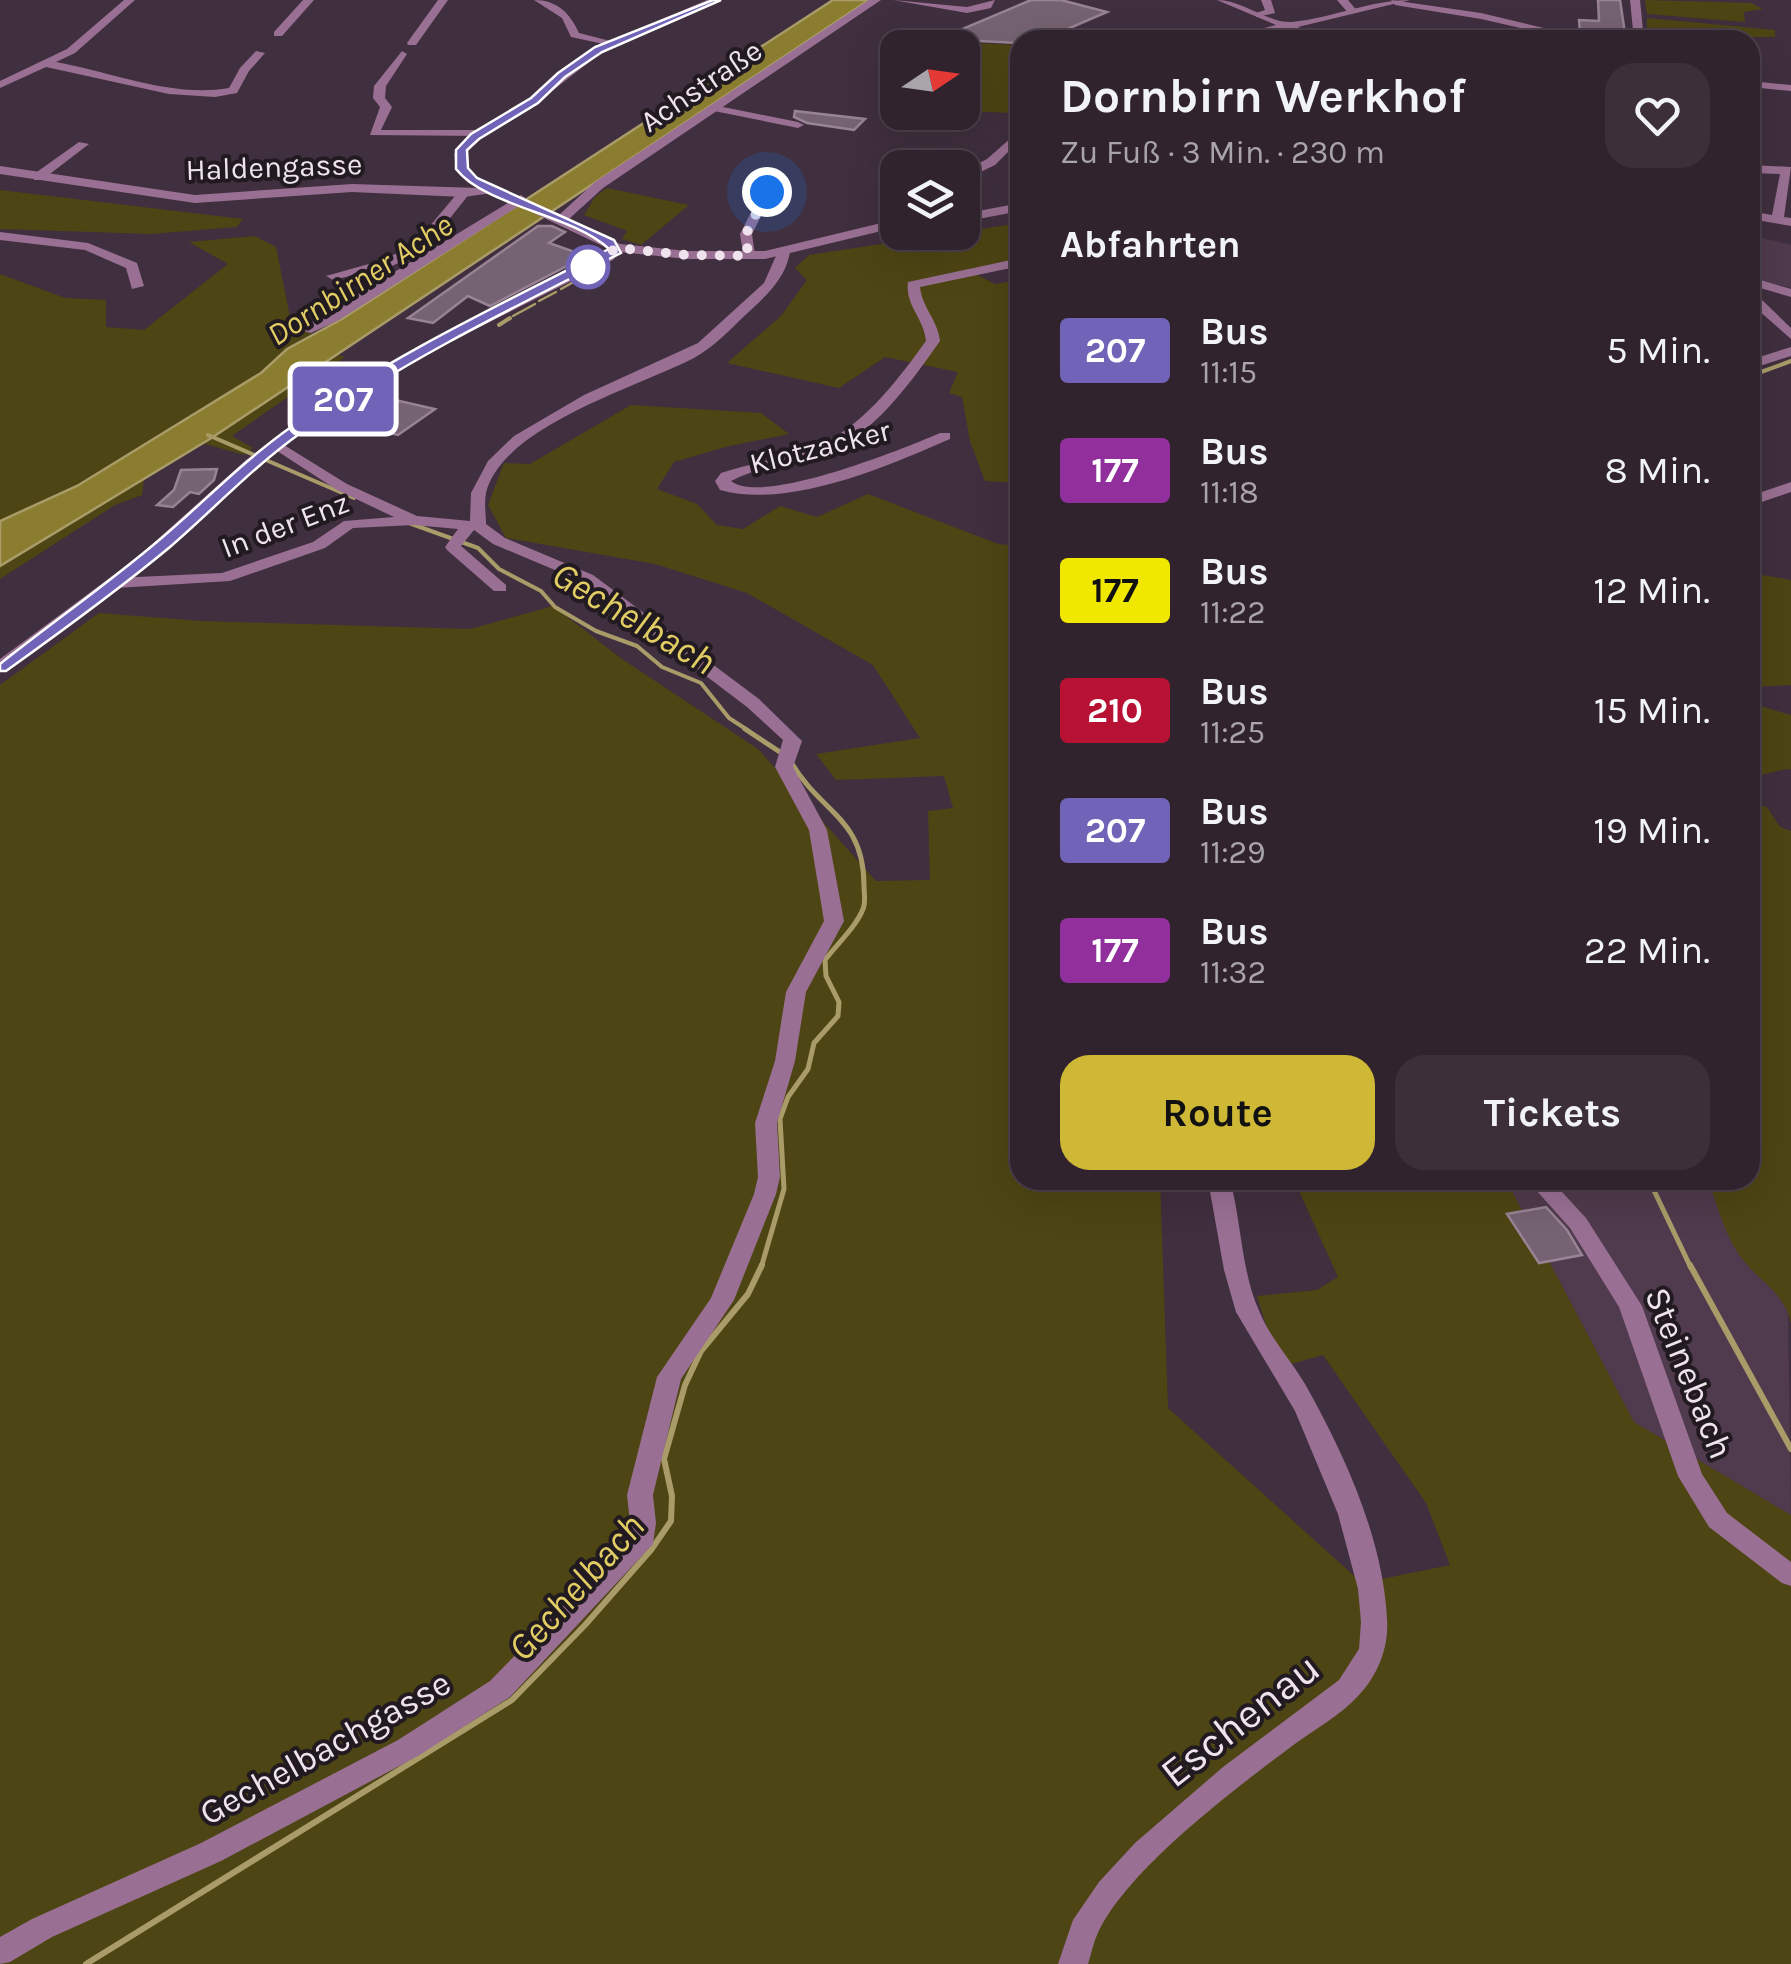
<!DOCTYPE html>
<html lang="de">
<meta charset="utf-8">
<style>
:root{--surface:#30232e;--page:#3c2f3a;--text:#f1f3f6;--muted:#a8a4aa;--line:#4b404a;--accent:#d0b837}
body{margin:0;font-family:Karla,sans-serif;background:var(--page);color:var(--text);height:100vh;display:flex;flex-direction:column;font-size:38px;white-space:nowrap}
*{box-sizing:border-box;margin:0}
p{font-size:32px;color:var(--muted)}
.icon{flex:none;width:55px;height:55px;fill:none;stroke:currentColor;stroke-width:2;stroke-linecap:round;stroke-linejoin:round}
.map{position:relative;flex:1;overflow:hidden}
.details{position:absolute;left:1010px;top:30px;width:750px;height:1160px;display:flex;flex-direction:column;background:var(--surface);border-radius:30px;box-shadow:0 10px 40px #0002,0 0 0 2px var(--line)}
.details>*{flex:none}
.badge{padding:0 20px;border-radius:8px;font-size:35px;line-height:65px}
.needle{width:65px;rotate:77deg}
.controls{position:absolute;left:880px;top:30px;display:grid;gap:20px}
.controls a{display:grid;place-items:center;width:100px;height:100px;border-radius:20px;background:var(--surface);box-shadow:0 10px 40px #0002,0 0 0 2px var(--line);font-size:50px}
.you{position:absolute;width:50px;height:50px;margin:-25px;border:8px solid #fff;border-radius:50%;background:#1a73e8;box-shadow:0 0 0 15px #1a73e833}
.map>.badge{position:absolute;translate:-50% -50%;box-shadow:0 0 0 5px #fff}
h2{padding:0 50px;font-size:38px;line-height:90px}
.round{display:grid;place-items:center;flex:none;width:105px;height:105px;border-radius:30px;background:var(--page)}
.head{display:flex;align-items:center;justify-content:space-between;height:170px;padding:0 50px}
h1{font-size:48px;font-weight:700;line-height:75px}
.cta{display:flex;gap:20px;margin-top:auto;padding:20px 50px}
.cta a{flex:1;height:115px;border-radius:30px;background:var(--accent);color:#111;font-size:40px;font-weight:700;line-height:115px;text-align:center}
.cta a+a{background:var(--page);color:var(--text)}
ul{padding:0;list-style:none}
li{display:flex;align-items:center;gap:30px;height:120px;padding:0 50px}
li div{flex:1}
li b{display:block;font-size:38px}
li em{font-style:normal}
li .badge{min-width:110px;font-weight:700;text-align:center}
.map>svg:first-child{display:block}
.built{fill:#503a4d}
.green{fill:#4e4514}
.water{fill:#8b7d30;stroke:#a99c69;stroke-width:2.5}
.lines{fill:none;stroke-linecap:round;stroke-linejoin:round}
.stream-far3{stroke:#a99c69;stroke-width:2.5}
.stream-far2{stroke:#a99c69;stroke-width:4}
.stream-far1{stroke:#a99c69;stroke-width:5}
.stream{stroke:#a99c69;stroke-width:6}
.building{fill:#756272;stroke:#978394;stroke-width:2.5}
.minor{fill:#997093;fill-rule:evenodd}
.tertiary{fill:#997093;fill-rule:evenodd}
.line{fill:#7163b7;stroke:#fff;stroke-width:2.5}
.walk{stroke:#efe4ed;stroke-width:10;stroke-dasharray:0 18}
.stop-dot{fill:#fff;stroke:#7163b7;stroke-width:5}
.labels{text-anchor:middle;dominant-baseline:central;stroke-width:8;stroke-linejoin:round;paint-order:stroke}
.far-street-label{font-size:30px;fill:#efe4ed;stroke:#221a21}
.far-water-label{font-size:32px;font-style:italic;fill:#e2cd64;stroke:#221a21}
.street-label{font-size:35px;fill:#efe4ed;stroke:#221a21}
.water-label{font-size:38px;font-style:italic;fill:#e2cd64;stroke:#221a21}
.near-street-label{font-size:42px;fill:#efe4ed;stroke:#221a21}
</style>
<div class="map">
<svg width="1791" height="1964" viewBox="0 0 1791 1964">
<rect width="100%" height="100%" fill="#402f3e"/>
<path class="built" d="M1750 235 1791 245V288L1750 278Z
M1506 1180H1708L1728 1233 1744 1261 1771 1284 1788 1311 1791 1515 1634 1422Z"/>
<path class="green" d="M1645 0 1751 3 1763 9 1744 12 1745 22 1647 14Z
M1647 18 1775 30V37H1752L1750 44V40H1647Z
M970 43 1020 45V104L1014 113 963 111V48Z
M607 188 689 205 641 245 622 239 627 231 584 215 595 197Z
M0 190 243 219 237 227 151 234 0 229Z
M1020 223V260L974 273 995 284 1020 280V483L985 481 970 441 962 397 949 393 958 372 885 357 839 388 727 363 781 316 807 280 795 268 809 255Z
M255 236 276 247 292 327 313 333 287 349 261 373 77 486 0 521V274L65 298 106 300V327L144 330 228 264 189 242Z
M334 354 345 357 232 436 253 448 244 455 202 443Z
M631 405 761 413 789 434 729 446 674 462 657 489 697 504 717 525 743 529 780 506 817 517 868 494 998 544 1020 546V1180H1160L1168 1408 1362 1583 1450 1565 1426 1503 1323 1355 1291 1364 1268 1332 1257 1296 1317 1290 1338 1277 1294 1180H1506L1634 1422 1791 1515V1964H0V685L99 613 201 621 470 629 553 606 622 659 758 749 876 881 930 880 928 811 953 808 944 776 836 780 816 754 920 738 873 665 747 593 655 564 506 538 488 505 504 463 530 464Z
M144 480 142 495 115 505 0 579V566Z
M1750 573 1791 580V685L1750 687Z
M1750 703 1791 715V769C1777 769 1768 776 1752 775L1750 781Z
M1750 804 1767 807 1780 827 1791 831V1324C1785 1293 1762 1284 1744 1261 1726 1239 1718 1207 1708 1180H1750Z"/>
<path class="water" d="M833 0H869L213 437 0 566V521L77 486 261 373 287 349 342 319Z"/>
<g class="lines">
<path class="stream-far3" d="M580 278 599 267
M561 289 577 280
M539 301 556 292
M513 316 535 304"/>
<path class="stream-far2" d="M499 325 510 318
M1750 376 1791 361
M208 435 354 498
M409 523 478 548 499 569 541 591 555 607 596 631 637 646 662 667 701 683 729 718 749 731"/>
<path class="stream-far1" d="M745 729 783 754
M1649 1180 1691 1268
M761 1268 784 1189 780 1119 788 1097 808 1069 814 1043 838 1016 839 1002 826 976 825 960C836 945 856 927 863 909 866 903 864 893 864 886 864 817 821 814 791 762"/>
<path class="stream" d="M1690 1265 1791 1449
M86 1964 512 1700 585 1625 651 1550 671 1521 672 1496 664 1459 685 1385 701 1351 748 1294 762 1265"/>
</g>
<path class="building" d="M1031 0H1061L1107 12 1042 40H1020V43L939 39Z
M1598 0H1620L1626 40 1580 33 1579 20 1599 21Z
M795 111 865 119 854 130 807 123 794 117Z
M538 226H552L565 232 549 243 586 256 490 306 468 296 433 323 408 318Z
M395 400 435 409 398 435 357 425Z
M217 469 214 480 199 494 190 492 173 507 157 505 174 490 181 470Z
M1546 1207 1567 1230 1582 1255 1539 1263 1507 1214Z"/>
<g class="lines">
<path class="minor" d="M124 0H135L75 53 56 62C112 72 172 98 229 88L240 68 256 51 265 53 249 71 237 93 215 97 169 94 46 67 0 88V81L67 49Z
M303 0H314L282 36H274V32Z
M438 0H448L416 45H408L407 43Z
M534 0C557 0 570 13 579 33L618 43 613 46 571 37 562 18Z
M893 0 967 7 995 0 991 8 967 13Z
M1261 0H1271L1275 13 1256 17V13L1265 10Z
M1337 0H1348L1358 12 1349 14Z
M1391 0 1481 13 1593 40H1574L1481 19 1395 5Z
M1630 0H1640L1644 40H1634Z
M402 51 407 54 386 86 385 98 392 107 381 130H479L485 134 483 136 370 135 380 107 373 98 374 86Z
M1750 81 1791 85V91L1750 87Z
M713 105 798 122 804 125 798 128 709 110 707 108Z
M79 142 89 144 42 180H34V174Z
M1750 165 1791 167 1784 217 1791 218V226L1750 219V211L1772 215 1780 174 1750 173Z
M767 189 773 193 752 234 755 256 744 259 740 234 761 193Z
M460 190 470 193 424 251 392 266 333 280 326 276 383 260 414 245Z
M521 195 527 199 525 202 339 320 311 333 299 330Z
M1020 203V211L962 222V214Z
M0 232 88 243 137 263 144 286 132 289 126 268 85 250 0 240Z
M779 249 790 252C786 276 770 292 753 308 734 325 716 346 694 358 638 387 502 426 486 493 484 503 486 515 486 524L505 538 593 575 759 699 802 741 793 767 827 830 844 921 806 992 795 1061 777 1123 780 1177 776 1194 734 1300 681 1379 653 1495 656 1523 653 1544 510 1697 418 1756 221 1861 52 1937 10 1962 0 1964V1937L32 1919 201 1843 398 1740 490 1681 628 1540 630 1523 627 1495 657 1377 711 1298 754 1194 758 1177 755 1123 775 1061 786 992 824 921 809 830 775 767 783 740 747 707 581 581 493 544 474 530 461 546 506 585V591H494L447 550 445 547 458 529 414 525 353 528 325 548 230 581 116 588 108 583 116 578 222 573 313 542 344 521 394 517 337 490 271 447V441L276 440 347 484 417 516 470 521 471 493 488 461 514 436 584 395 698 343 764 283Z
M1020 258V266L920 287C922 308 938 320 940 341 913 379 879 428 836 448 803 463 762 464 731 481 762 506 903 449 940 433H950V439C886 467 789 509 720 490L715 481 721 473C752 463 799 455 827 441 867 421 900 377 926 341 924 318 905 306 908 282Z
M1750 285 1755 286 1760 298 1791 328V339L1750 303Z
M1791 347V356L1750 369V360Z
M1791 482V492L1750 506V496Z
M1208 1180H1230C1242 1224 1241 1272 1260 1313 1271 1339 1291 1360 1305 1384 1344 1453 1383 1538 1387 1619 1389 1647 1378 1675 1359 1695 1341 1715 1314 1730 1292 1746 1235 1789 1126 1870 1097 1935 1093 1944 1091 1955 1088 1964H1058L1073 1920 1099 1882 1135 1843 1223 1767 1339 1680 1359 1649 1361 1622 1358 1589 1338 1514 1295 1411 1236 1312 1224 1270Z
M1527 1180H1551L1586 1218 1642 1306 1702 1474 1727 1513 1791 1562V1586L1782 1583 1709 1527 1678 1476 1619 1307 1570 1228Z"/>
<path class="tertiary" d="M707 0H721L602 52 538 102 479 138 466 154 468 168 476 178 560 214 595 182 869 0H881L603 188 569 219 620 244 687 251H765L898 219V227L765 259H687L620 252 613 260 436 349 310 426 257 466 182 536 130 580 0 672V659L138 557 246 460 300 420 427 343 609 249 492 193 464 197 352 192 195 203 0 174V166L195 195 352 184 478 188C462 181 456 171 454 154L471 134 530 98 594 48Z
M1217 0C1243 0 1270 24 1292 22 1332 18 1370 0 1410 0L1298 27 1327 40C1311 40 1296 29 1281 30 1259 33 1240 40 1218 40L1276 25Z
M1020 130V140L995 165 962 181V172L987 159Z
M1750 277 1791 289V297L1750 285Z"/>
</g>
<path class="line" d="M713 0H721L602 52 565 77 538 103 479 139 467 150 468 168 477 178 614 240 621 253C512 308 402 362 302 432 254 466 214 509 170 547 117 591 62 631 6 671H0V664C50 624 106 585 158 541 203 503 243 461 291 427 390 356 501 304 609 249 572 214 486 207 456 169V150L471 134 531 98 558 73 595 47Z"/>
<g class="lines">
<path class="walk" d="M588 267 585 268 617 248 687 255 748 256 746 234 767 192"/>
</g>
<circle class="stop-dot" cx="588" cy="267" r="20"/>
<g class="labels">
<g class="far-street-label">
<text transform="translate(701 86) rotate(-34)">Achstraße</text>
<text transform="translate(274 167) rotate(-2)">Haldengasse</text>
<text transform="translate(820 447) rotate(-14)">Klotzacker</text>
<text transform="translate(285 525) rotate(-21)">In der Enz</text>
</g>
<g class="far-water-label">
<text transform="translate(360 280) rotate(-33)">Dornbirner Ache</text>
</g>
<g class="street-label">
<text transform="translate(1689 1373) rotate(68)">Steinebach</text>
<text transform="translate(325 1748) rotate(-29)">Gechelbachgasse</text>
</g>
<g class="water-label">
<text transform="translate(634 618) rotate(31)">Gechelbach</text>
<text transform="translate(576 1587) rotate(-48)">Gechelbach</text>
</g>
<g class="near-street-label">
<text transform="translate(1240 1720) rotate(-38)">Eschenau</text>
</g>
</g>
</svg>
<div class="controls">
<a><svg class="needle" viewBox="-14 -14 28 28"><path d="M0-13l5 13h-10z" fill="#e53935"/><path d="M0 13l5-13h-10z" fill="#a8a4aa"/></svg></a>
<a><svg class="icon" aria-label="layers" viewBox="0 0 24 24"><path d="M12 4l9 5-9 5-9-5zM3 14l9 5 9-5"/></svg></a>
</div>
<div class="you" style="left:767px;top:192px"></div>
<b class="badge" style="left:343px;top:399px;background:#7163b7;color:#fff">207</b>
<section class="details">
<div class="head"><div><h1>Dornbirn Werkhof</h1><p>Zu Fuß · 3 Min. · 230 m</p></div><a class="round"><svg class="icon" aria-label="heart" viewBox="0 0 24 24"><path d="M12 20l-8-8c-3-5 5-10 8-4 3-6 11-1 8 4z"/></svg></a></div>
<h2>Abfahrten</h2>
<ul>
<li><span class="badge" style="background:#7163b7;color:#fff">207</span><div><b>Bus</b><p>11:15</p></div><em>5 Min.</em></li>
<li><span class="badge" style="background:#91309c;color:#fff">177</span><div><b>Bus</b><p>11:18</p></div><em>8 Min.</em></li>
<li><span class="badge" style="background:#f1e800;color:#111">177</span><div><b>Bus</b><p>11:22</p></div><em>12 Min.</em></li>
<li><span class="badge" style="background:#b71234;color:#fff">210</span><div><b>Bus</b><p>11:25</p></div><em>15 Min.</em></li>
<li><span class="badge" style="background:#7163b7;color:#fff">207</span><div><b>Bus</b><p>11:29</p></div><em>19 Min.</em></li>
<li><span class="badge" style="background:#91309c;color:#fff">177</span><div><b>Bus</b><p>11:32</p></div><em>22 Min.</em></li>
</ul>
<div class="cta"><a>Route</a><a>Tickets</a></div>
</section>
</div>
